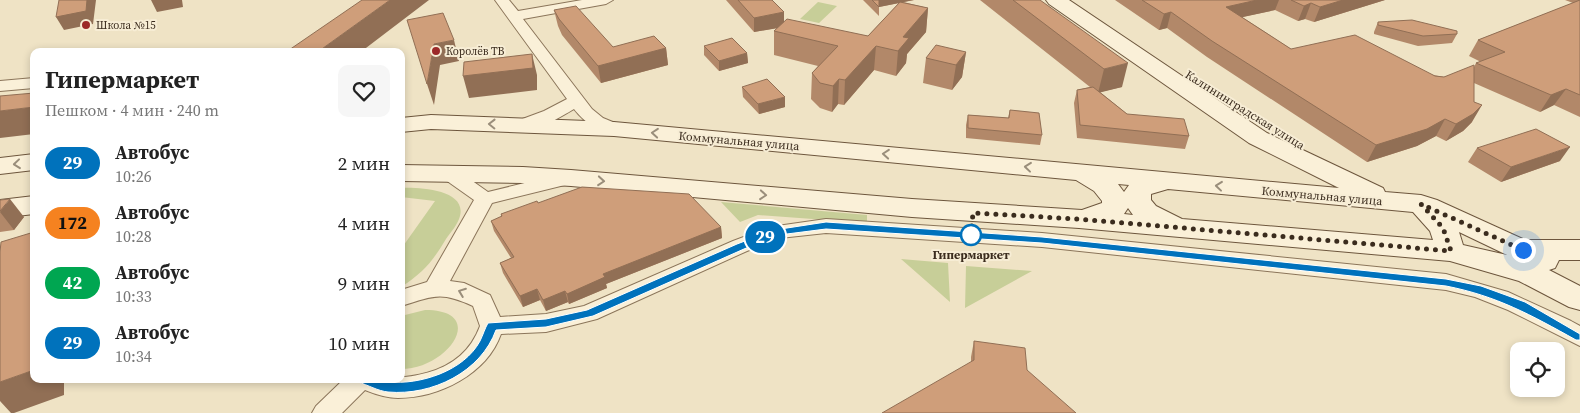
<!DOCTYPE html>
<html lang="ru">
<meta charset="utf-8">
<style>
:root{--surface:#fff;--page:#f6f6f6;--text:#222;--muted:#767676}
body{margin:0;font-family:"Source Serif 4",serif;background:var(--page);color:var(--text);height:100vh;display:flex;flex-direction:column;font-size:19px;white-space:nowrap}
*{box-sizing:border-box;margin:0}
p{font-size:16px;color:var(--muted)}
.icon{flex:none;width:28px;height:28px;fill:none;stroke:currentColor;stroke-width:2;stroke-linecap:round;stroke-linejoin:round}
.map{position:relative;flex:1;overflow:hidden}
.sheet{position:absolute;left:30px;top:48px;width:375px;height:335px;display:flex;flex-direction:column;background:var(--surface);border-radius:10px;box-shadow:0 2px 8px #0003}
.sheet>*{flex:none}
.badge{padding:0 10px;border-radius:16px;font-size:18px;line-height:32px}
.tools{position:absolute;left:1510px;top:342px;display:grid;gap:10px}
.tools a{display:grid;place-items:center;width:55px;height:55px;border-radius:10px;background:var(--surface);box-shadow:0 2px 8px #0003;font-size:25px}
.you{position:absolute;width:25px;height:25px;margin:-12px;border:4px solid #fff;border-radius:50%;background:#1a73e8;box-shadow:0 0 0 8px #1a73e833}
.map>.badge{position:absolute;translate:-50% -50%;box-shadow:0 0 0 2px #fff}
.round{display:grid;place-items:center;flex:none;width:52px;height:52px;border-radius:10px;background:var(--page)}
.headline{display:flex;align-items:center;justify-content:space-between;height:85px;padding:0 15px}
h1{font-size:24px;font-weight:700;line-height:38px}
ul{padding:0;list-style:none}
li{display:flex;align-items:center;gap:15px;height:60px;padding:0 15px}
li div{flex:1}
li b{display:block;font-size:19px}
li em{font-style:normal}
li .badge{min-width:55px;font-weight:700;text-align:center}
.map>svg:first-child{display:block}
.green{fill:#c7ce98}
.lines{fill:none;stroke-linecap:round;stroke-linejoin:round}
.street-casing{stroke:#8b755a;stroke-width:2}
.secondary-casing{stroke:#6d563d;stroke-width:2}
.street{fill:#faf0d8;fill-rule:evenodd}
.secondary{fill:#faf0d8;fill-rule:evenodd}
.wall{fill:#b28869}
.shaded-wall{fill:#916f55}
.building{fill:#cf9e7a;stroke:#916f55}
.oneway{stroke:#9a8e7b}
.line{fill:#0072bc;stroke:#fff}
.walk{stroke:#3b2c1e;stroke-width:5;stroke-dasharray:0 9}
.poi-dot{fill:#9c2928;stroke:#f7edd5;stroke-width:2}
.stop-dot{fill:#fff;stroke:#0072bc;stroke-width:2.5}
.labels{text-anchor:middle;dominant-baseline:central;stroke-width:4;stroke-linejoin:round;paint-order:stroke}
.far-poi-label{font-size:11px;fill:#3b2c1e;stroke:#f7edd5;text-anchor:start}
.street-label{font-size:12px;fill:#3b2c1e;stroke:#f7edd5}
.stop-label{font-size:12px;font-weight:bold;fill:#3b2c1e;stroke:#f7edd5}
</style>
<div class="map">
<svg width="1580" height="413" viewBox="0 0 1580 413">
<rect width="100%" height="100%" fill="#efe3c5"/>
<path class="green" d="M818 2 837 6 819 23 800 19Z
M401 188C417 187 467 189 460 216 458 224 451 232 446 239 432 262 424 272 401 287V249L435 201 401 197Z
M721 202 867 215V223L758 215 740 222Z
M901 259 948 263 950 302Z
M966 266 1032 271 965 308Z
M425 310C489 310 448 369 401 369V316Z"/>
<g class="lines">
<g class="street-casing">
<path id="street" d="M495 0H509L518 11 582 0H613L606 4 523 19 592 109 603 118 620 125 623 129 620 133C603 137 584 122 574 109 559 118 535 133 517 129L514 125 517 121 544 111 567 99Z
M34 78V88L0 91V81Z
M447 166 454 168 488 192 570 172 577 174 580 178 577 182 492 203 450 281 464 283 490 295 500 317 546 314 584 306 733 241 770 227 826 219 1042 233 1446 274 1508 292 1571 321 1580 326V346L1508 310 1475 297 1446 290 1042 247 826 233 780 238 747 251 597 319 546 332 501 334C487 374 439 398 398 398 387 398 375 394 365 390L342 413H312L316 406 344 379C394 379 459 383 480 326L473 306C440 291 434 296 401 306V290L427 282 474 200 440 176 437 172 440 168Z"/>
</g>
<g class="secondary-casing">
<path id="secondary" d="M1046 0H1069L1267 133 1383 188 1385 192 1421 195 1437 200 1525 240H1580V260H1559L1555 268 1549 270 1580 286V310L1569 307 1519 281 1450 261 1079 228 912 217 571 186 523 183 401 181V165L523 167 571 170 912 199 1082 210 1102 203V201L1094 191 1076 180 614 136 431 129 401 132V118L431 115 614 122 1339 188 1249 143 1049 4ZM1118 184 1129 185 1124 192ZM1168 189 1413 212 1430 231 1433 240 1182 219 1156 206 1151 200V194ZM1128 208 1133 215 1124 214ZM1459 232 1507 255 1463 245Z
M34 154V170L0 174V158Z
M34 196V214L0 218V200Z"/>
</g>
<use href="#street" class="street"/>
<use href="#secondary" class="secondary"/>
</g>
<path class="wall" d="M726 0H772L784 12V22L868 36 899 3 879 7V16L863 0H914L903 2 928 8 926 32 907 54 906 63 896 76 874 70 844 105 838 104 832 112 820 108 811 99 812 73 818 66 774 55V31L777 28 754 32Z
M980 0H1040L1122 87 1100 92 1127 114 1189 136 1185 149 1077 138 1074 103 1077 90 1090 87Z
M1115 0H1385L1314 22 1305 19 1298 21 1275 10 1242 17 1291 49 1444 77 1474 67 1476 63 1481 62 1469 56 1478 40 1573 3 1565 0H1580V117L1554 105 1540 112 1474 83 1472 122 1463 131 1446 141 1436 136 1417 146 1367 162 1207 57 1167 28 1159 30Z
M554 10 613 47 666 48 668 65 601 83 562 35 558 26Z
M1378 22 1457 34 1452 43 1418 46 1374 34V32Z
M704 46 747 53 748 63 719 71 704 55Z
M966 52 962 77 952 90 923 83 926 58Z
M742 87 785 107 759 114 743 97Z
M1010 110 1042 135 1040 145 966 138V125L968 115 1008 118Z
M1477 148 1560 161 1501 182 1468 162Z
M0 200 24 217 14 230 0 232Z
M538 203 721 227 722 238 606 284 607 288 569 304 568 302 546 311 540 300 523 307 503 273 500 263 511 258 494 231 491 221 501 217V214Z
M974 341 1027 370 971 362V357Z"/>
<path class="shaded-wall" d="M87 0H96L93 24 64 30 56 17Z
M151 0H182L183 7 157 12Z
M390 0H429L362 51H319Z
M878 0H914L879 7Z
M1257 0H1279L1275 10 1220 22 1226 7Z
M1343 0H1385L1314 22 1320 7Z
M1311 3 1305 19 1298 21 1304 6Z
M928 8 926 32 907 54 906 63 896 76 898 51 903 37Z
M784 12V27L754 32V18Z
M1171 12 1167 28 1159 30 1164 14Z
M454 40 459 61 440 65 434 105 427 84 434 44Z
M876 46 874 70 844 105 845 80Z
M666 48 668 65 601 83 598 66Z
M966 52 962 77 952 90 956 65Z
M747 53 748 63 719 71V61Z
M532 54 537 75V90L469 98 463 76Z
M1128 63 1122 87 1098 93 1104 69Z
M839 79 838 104 832 112 833 86Z
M1566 89 1554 105 1540 112 1551 95Z
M785 97V107L759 114 758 104Z
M1482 105 1472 122 1463 131 1446 141 1456 124Z
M34 107V134L0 138V111Z
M1445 119 1436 136 1417 146 1367 162 1376 145Z
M1570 147 1560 161 1501 182 1511 167Z
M10 199 24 217 14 230 0 212Z
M721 227 722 238 606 284 607 288 569 304 567 294 603 274Z
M537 289 540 300 523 307 520 296Z
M565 291 568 302 546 311 543 300Z
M34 370V379H64V395L14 413H11L0 401V382Z"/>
<path class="building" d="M59 0H87L86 11 56 17Z
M362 0H390L319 51H296L289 50V51H285L289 50Z
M738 0H772L784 12 754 18Z
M872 0H879V7Z
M1013 0H1040L1128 63 1104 69Z
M1142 0H1257L1226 7 1291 49 1355 35 1435 76 1444 77 1474 65V102L1482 105 1473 114 1456 124 1445 119 1427 129 1376 145 1212 41 1171 12 1164 14Z
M1291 0H1343L1320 7 1311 3 1304 6Z
M1580 0V95L1566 89 1551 95 1476 63 1505 52 1478 40Z
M900 2 928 8 903 37 909 38 898 51 876 46 845 80 839 79 833 86 820 83 812 73 838 46 774 31 787 19 868 36Z
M576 6 613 47 654 36 666 48 598 66 559 19 554 10Z
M443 13 454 40 434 44 427 84 407 20Z
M1412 20 1457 31V34L1423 36 1378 25V22Z
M732 38 747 53 719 61 704 46Z
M936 45 966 52 956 65 926 58Z
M532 54 533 68 463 76 464 62Z
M767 79 785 97 758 104 742 87Z
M1093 87 1127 114 1184 119 1189 136 1080 125 1077 90Z
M34 93V107L0 111V96Z
M1010 110 1039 113 1042 135 968 128V115L1009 118Z
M1536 129 1570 147 1511 167 1477 148Z
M582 187 689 194 721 227 603 274 605 277 567 294 565 291 543 300 537 289 520 296 500 263 514 257 491 221 502 216 501 214 537 201 538 203Z
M10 199 0 211V200Z
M34 232V370L0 382V252L1 242Z
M974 341 1025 348 1027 370 1076 413H882L974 360Z"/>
<defs><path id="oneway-chevron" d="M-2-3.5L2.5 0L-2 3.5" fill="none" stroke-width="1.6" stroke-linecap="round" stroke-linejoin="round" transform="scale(1.25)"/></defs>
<g class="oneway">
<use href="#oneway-chevron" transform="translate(492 124) rotate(-179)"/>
<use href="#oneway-chevron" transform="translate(655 133) rotate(-175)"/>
<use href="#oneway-chevron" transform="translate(886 154) rotate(-175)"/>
<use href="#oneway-chevron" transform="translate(17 164) rotate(174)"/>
<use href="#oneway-chevron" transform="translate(1028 167) rotate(-174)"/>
<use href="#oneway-chevron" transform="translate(601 181) rotate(5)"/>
<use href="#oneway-chevron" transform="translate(1219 186) rotate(-174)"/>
<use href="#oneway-chevron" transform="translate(763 195) rotate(5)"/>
<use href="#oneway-chevron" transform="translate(462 292) rotate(-159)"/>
</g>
<path class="line" d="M826 222 1042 237 1446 279 1481 286 1525 302 1580 334V340H1576C1531 315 1497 296 1446 286L1042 243 826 229 779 235 744 249 593 316 546 327 496 330C481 372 432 396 388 392 378 391 368 385 358 382L357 379 358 375C368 372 378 381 388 382 420 385 464 371 480 341 483 335 485 328 488 323L546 319 587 310 737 244 774 230Z"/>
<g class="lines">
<path class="walk" d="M971 235 973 213 1078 219 1451 251 1443 228 1421 204 1523 250"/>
</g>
<g class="poi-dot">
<circle cx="86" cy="25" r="5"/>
<circle cx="436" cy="51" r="5"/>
</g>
<circle class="stop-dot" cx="971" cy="235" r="10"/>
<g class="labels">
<g class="far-poi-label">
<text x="96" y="25">Школа №15</text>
<text x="446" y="51">Королёв ТВ</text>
</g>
<g class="street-label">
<text transform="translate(1245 110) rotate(32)">Калининградская улица</text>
<text transform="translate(739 141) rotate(5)">Коммунальная улица</text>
<text transform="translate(1322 196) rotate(5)">Коммунальная улица</text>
</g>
<g class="stop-label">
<text x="971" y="255">Гипермаркет</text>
</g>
</g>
</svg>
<div class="tools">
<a><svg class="icon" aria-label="locate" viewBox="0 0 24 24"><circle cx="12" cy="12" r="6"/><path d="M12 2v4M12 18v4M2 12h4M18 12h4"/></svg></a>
</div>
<div class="you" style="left:1523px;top:250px"></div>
<b class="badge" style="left:765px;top:237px;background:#0072bc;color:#fff">29</b>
<section class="sheet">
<div class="headline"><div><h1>Гипермаркет</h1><p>Пешком · 4 мин · 240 m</p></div><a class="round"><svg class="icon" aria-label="heart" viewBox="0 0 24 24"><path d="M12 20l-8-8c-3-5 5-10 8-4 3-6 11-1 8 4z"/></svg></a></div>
<ul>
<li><span class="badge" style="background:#0072bc;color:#fff">29</span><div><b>Автобус</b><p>10:26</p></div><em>2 мин</em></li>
<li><span class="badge" style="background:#f58220;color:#111">172</span><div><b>Автобус</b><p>10:28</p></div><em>4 мин</em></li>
<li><span class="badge" style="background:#00a651;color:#fff">42</span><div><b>Автобус</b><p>10:33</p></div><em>9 мин</em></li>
<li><span class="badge" style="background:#0072bc;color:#fff">29</span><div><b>Автобус</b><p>10:34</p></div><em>10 мин</em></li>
</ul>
</section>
</div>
